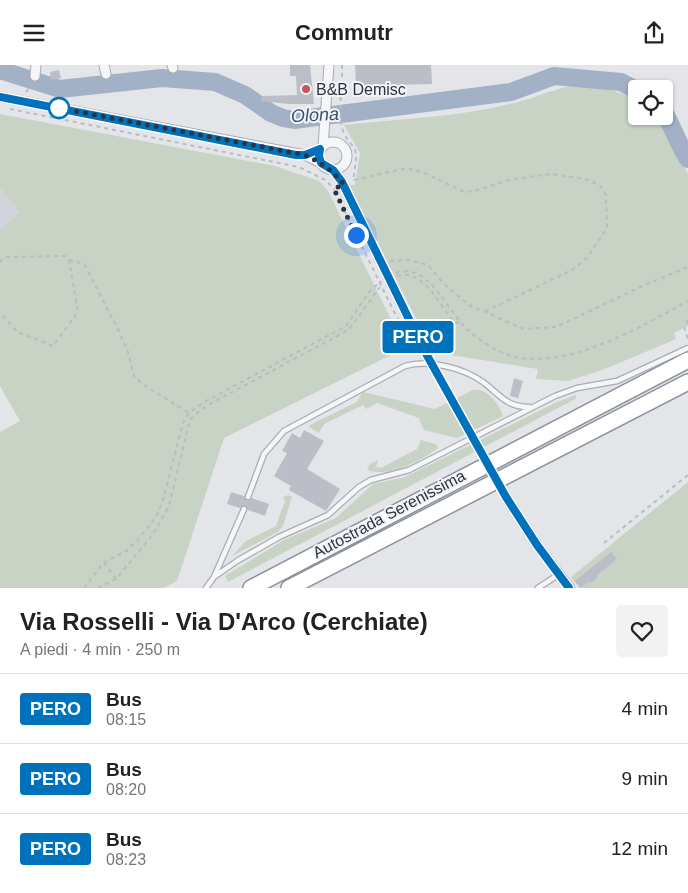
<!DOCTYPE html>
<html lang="it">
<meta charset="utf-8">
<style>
:root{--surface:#fff;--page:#f2f2f2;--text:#222;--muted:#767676;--line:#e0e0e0}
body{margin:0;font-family:Helvetica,sans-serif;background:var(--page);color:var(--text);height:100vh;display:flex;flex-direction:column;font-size:19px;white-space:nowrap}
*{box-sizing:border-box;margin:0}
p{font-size:16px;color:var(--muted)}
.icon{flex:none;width:28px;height:28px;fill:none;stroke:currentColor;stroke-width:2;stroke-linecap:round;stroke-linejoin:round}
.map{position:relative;height:523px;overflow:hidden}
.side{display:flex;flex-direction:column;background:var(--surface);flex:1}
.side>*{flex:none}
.badge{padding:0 10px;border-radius:4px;font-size:18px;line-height:32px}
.tools{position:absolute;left:628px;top:15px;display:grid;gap:10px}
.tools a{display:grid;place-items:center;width:45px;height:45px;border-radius:5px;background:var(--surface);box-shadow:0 1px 4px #0004;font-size:25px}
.you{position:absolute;width:25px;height:25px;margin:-12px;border:4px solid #fff;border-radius:50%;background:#1a73e8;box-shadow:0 0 0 8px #1a73e833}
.map>.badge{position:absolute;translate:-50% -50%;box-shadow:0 0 0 2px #fff}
.round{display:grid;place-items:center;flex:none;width:52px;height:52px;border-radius:5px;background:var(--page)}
.head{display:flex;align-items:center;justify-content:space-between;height:85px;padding:0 20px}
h1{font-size:24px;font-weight:700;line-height:38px}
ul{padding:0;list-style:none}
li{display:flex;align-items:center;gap:15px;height:70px;padding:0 20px;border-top:1px solid var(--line)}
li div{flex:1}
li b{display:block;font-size:19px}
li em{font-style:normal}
li .badge{min-width:55px;font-weight:700;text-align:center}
header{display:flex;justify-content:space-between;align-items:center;height:65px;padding:0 20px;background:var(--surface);font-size:22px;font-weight:700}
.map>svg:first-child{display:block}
.built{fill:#d1d4db}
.green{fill:#c8d2c5}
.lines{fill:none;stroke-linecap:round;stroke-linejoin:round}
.river{stroke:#a2b1c5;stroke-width:18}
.building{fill:#bbbec6}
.minor-tunnel{stroke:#bfc1c7;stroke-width:9;stroke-dasharray:9 4.5;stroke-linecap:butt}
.service-casing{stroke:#a9acb3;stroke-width:7}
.minor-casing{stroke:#a9acb3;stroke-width:11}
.motorway-casing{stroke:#8c929e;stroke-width:18}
.path{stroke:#b9bcc1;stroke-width:2;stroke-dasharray:4 4;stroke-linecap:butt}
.service{stroke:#f5f6f8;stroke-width:4.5}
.minor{stroke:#f5f6f8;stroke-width:9}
.motorway{stroke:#fff;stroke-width:15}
.line-casing{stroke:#fff;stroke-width:11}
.line{stroke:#0072bc;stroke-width:8}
.walk{stroke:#2d3340;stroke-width:5;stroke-dasharray:0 9}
.poi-dot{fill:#c05762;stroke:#f2f4f7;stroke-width:2}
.stop-dot{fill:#fff;stroke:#0072bc;stroke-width:2.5}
.labels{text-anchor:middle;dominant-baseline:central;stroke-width:4;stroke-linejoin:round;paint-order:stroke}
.poi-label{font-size:16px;fill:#2d3340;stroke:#f2f4f7;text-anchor:start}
.street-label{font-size:16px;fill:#2d3340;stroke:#f2f4f7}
.water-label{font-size:18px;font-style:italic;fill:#3b506f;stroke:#f2f4f7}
</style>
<header><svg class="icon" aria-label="menu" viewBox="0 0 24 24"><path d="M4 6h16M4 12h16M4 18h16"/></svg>Commutr<svg class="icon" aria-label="share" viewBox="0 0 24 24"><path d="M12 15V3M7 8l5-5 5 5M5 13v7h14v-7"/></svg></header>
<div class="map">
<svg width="688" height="523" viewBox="0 0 688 523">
<rect width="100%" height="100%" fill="#e3e5e9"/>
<path class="built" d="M0 123 21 147 0 165Z"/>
<path class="green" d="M576 20 609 24 636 34V51H656L688 109V261L674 268 676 274 605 304 568 316 536 314 538 304 433 287 349 120H355L360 88 344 60C401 54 462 52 518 37 537 32 556 23 576 20Z
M0 49 275 101 319 116 328 126 408 289 391 290 224 373 177 516 164 523H0V367L20 356 0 321V165L20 147 0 123Z
M473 325C487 322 499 339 503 351L457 373 424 365 419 353 377 338 366 344 363 340 324 359 319 368 309 362 310 360 357 337 363 327 435 344Z
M575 330 577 333 228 517 225 511 284 475 336 453 373 419 405 412 553 339Z
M421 375 436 379 438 383C421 396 389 413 367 405L370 399 378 395 376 402 381 403 417 384Z
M688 417V523H579L571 512Z
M288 430 292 432 283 461 278 467 232 491 246 476 276 461 285 436 283 432Z"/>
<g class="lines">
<path class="river" d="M0 5 60 24 162 13 215 17 245 30 271 48 283 53 294 55 511 27 554 11 621 17 636 25
M664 47C673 62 678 79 688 94"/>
</g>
<path class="building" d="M290 0H310L314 39H288L261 36 262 31 297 30 296 11H290Z
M355 0H431L432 19 356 21Z
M59 5 61 13 51 15 50 7Z
M514 313 523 316 518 333 510 331Z
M304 365 324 376 307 404 340 424 326 446 289 425 291 421 274 411 287 388 282 386 292 368 300 373Z
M231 427 244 431 247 436 252 433 269 439 265 451 248 445 245 440 240 443 227 439Z
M611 487 617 494 596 511 597 513 591 518 590 516 581 523 575 516Z"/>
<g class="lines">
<path class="minor-tunnel" d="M424 285 506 432"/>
<g class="service-casing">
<path id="service" d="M248 432 264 389 284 366 405 301C429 294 463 303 483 317 499 329 506 342 529 342
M214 512 237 496 279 472 328 450 359 422 371 415 409 405 555 331 577 323 617 316 688 283
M206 523 214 512 244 444
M538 523 558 510"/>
</g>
<g class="minor-casing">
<path id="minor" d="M104 0 106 9
M172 0 173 3
M35 11 36 0
M0 32 305 90 321 98
M319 91a14 14 0 1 1 28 0a14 14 0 1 1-28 0Z
M323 81 329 0
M333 105 342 117 424 285
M506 432 537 480 570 523"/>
</g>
<g class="motorway-casing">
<path id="motorway" d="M251 523 688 295
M289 523 688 317"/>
</g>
<path class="path" d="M342 0C343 21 337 45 343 66 345 73 352 79 355 85 358 95 353 106 354 115
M26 27 32 20
M10 44 299 102 327 116 334 125
M354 115 407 103 427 109 464 127 474 126 513 114 552 109 590 115 601 122 606 130 607 163 587 193 572 205 486 246
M344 145 408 275
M69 195 84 199 117 262 128 287 134 311 144 320 189 348
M390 196 409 195 428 200 444 219 469 240 524 264 556 262 649 218 688 202
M0 197 5 192 65 191 69 195 78 247 53 281 17 267 0 247
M396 208C428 196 447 246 468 265 481 277 503 291 521 293 577 300 640 262 688 236
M397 211C422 203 439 238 452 255L456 258 460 257
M688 255 684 262 688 274
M604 478 688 410
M104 498 116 514
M84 523 103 498 126 486 137 476 156 452 163 435 183 358 189 348 204 337 346 261 369 227 381 216
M98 523 116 514 153 469 169 441 190 354 206 341 343 268 350 263 380 222"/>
<use href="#service" class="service"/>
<use href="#minor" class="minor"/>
<use href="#motorway" class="motorway"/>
</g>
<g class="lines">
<g class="line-casing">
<path id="line" d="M0 32 296 90H305L320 84 319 91 321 98 333 105 342 117 424 285 506 432 537 480 569 523"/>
</g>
<use href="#line" class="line"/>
<path class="walk" d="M59 43 305 90C320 97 332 105 342 117L344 119 334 124 356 170"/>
</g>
<circle class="poi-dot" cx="306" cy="24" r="5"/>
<circle class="stop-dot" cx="59" cy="43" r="10"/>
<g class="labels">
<g class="poi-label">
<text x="316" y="24">B&amp;B Demisc</text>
</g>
<g class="street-label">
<text transform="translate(389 449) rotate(-28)">Autostrada Serenissima</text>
</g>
<g class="water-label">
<text transform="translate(315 50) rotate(-3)">Olona</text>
</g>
</g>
</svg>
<div class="tools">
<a><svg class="icon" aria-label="locate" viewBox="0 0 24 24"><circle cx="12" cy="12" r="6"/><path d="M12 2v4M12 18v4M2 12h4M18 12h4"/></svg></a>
</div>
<div class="you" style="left:356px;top:170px"></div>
<b class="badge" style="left:418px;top:272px;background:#0072bc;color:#fff">PERO</b>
</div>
<section class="side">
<div class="head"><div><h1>Via Rosselli - Via D'Arco (Cerchiate)</h1><p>A piedi · 4 min · 250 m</p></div><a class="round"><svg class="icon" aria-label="heart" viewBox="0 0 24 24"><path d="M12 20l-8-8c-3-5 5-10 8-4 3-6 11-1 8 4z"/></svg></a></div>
<ul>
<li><span class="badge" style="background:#0072bc;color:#fff">PERO</span><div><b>Bus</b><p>08:15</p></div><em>4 min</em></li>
<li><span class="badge" style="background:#0072bc;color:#fff">PERO</span><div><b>Bus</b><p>08:20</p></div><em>9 min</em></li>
<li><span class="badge" style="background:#0072bc;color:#fff">PERO</span><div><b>Bus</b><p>08:23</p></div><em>12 min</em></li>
</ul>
</section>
